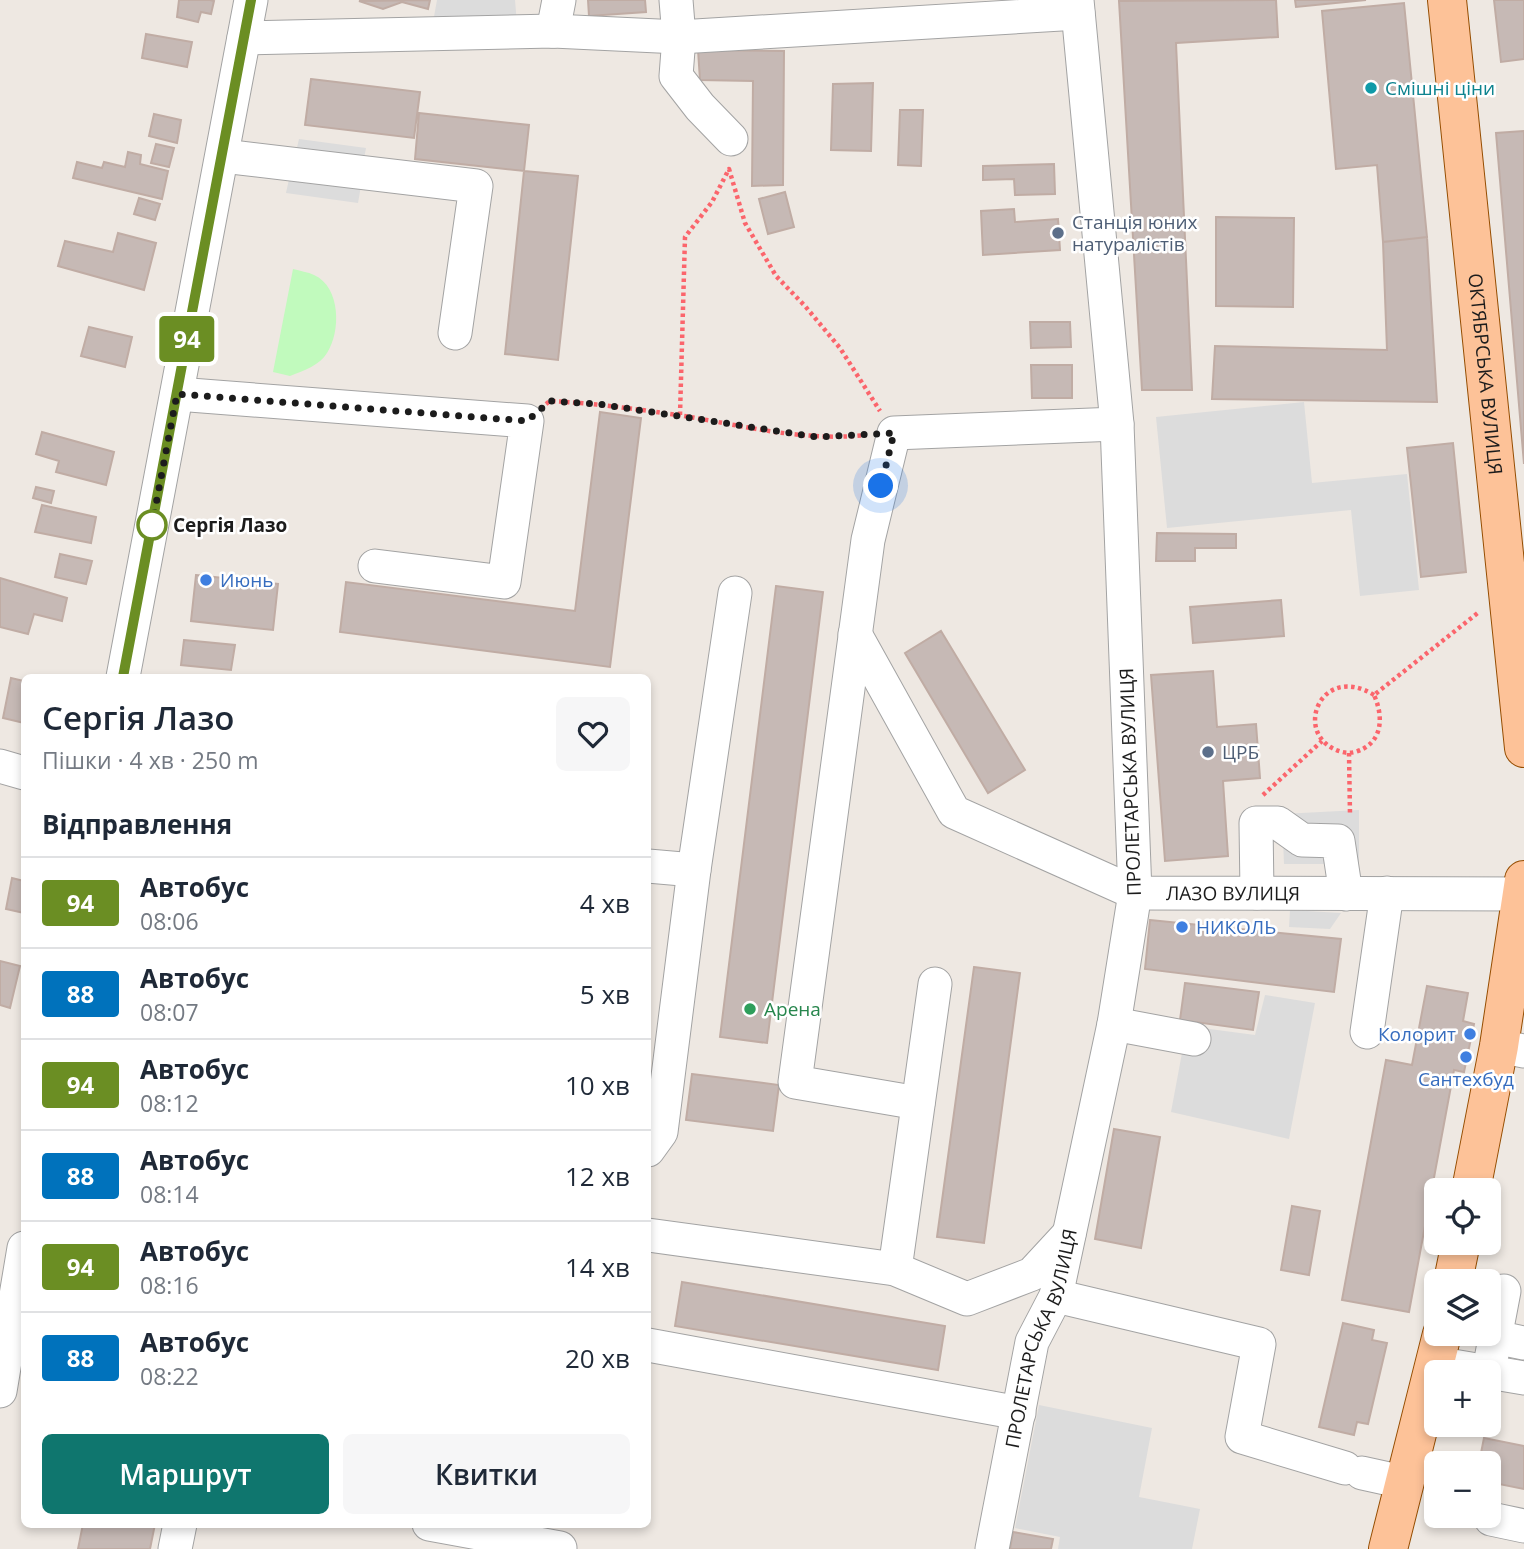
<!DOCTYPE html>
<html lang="uk">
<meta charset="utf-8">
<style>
:root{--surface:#fff;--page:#f6f6f7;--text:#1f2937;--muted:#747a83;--line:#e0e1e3;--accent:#0f766e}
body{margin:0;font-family:"Open Sans",sans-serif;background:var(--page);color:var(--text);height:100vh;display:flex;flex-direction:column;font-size:26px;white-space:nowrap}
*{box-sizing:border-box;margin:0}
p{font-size:23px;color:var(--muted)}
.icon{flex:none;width:38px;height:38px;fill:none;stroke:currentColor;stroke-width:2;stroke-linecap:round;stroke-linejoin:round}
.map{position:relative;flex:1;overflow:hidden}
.drawer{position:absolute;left:21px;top:674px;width:630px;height:854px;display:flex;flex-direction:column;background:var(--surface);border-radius:10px;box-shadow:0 4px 10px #0003}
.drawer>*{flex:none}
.badge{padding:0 14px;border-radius:5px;font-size:24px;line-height:46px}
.tools{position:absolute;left:1424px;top:1178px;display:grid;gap:14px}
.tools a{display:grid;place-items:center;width:77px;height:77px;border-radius:10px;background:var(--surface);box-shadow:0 4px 10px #0003;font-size:35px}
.you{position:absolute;width:35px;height:35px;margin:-18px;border:5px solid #fff;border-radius:50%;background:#1a73e8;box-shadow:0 0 0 10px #1a73e833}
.map>.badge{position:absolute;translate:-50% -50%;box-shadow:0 0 0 4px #fff}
h2{padding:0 21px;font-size:26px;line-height:63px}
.round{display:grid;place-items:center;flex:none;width:74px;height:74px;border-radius:10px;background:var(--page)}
.summary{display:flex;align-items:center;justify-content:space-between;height:119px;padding:0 21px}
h1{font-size:33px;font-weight:600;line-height:52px}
.button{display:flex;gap:14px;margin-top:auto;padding:14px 21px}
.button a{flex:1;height:80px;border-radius:10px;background:var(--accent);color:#fff;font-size:28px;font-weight:600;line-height:80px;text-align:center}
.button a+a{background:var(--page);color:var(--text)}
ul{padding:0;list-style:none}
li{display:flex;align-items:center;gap:21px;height:91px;padding:0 21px;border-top:2px solid var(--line)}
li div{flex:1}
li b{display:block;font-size:26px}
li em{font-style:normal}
li .badge{min-width:77px;font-weight:700;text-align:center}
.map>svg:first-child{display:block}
.park{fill:#c1fabd}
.parking{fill:#dcdcdc}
.building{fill:#c6b9b5;stroke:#c0aca4;stroke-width:2}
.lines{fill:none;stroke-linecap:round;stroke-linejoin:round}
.minor-casing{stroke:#a3a3a3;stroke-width:35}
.major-casing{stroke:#954d00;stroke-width:40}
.path{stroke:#fb656c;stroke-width:4.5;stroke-dasharray:3.5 3.5;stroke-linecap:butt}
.minor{stroke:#fff;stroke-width:33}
.major{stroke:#fdc298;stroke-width:38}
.line-casing{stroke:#fff;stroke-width:16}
.line{stroke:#6b8e23;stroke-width:10}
.walk{stroke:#1c1c1c;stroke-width:7;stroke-dasharray:0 12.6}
.culture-dot{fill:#0f9aa8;stroke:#fff;stroke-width:2.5}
.service-dot{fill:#5c6f8a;stroke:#fff;stroke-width:2.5}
.stop-dot{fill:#fff;stroke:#6b8e23;stroke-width:3.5}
.shop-dot{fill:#3f7fe0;stroke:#fff;stroke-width:2.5}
.leisure-dot{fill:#2e9e5b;stroke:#fff;stroke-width:2.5}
.labels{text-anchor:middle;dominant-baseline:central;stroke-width:5;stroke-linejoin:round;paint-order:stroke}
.culture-label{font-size:19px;fill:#0d838f;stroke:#fff;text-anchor:start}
.service-label{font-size:19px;fill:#4e5e75;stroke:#fff;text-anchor:start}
.street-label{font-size:19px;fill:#1c1c1c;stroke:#fff}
.stop-label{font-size:19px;font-weight:bold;fill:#1c1c1c;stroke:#fff;text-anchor:start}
.shop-label{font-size:19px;fill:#366cbe;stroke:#fff;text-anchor:start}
.leisure-label{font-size:19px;fill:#27864d;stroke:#fff;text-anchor:start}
</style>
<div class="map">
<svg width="1524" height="1549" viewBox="0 0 1524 1549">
<rect width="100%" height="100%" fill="#eee8e2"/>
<path class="park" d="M293 269C300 271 308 272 314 275 341 287 341 332 327 353 320 365 303 371 290 376L273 372Z"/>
<path class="parking" d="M437 0H515L517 24 433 22Z
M299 139 366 148 363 164 295 156Z
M290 175 361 186 358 203 286 193Z
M1304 402 1312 483 1407 474 1419 590 1360 596 1351 510 1167 528 1156 417Z
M1359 810V864H1284L1282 814Z
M1290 910 1341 913 1330 929 1289 927Z
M1265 995 1315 1003 1289 1139 1171 1112 1187 1026 1255 1035Z
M1039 1405 1152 1428 1139 1497 1200 1509 1192 1549H1058L1060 1537 1015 1528Z"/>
<path class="building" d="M179 0H210L214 1 211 14 201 12 198 22 177 17Z
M430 0 428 9 402 2 383 9 359 1Z
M588 0H645L646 12 589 16Z
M1276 0 1278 37 1176 43 1192 390H1142L1119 1Z
M1295 0H1366L1296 7Z
M1494 0H1524V59L1501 62Z
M1404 3 1427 237 1383 242 1377 165 1336 169 1322 11Z
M146 34 192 42 187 67 142 58Z
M698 50 784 51 783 185 752 186 753 81 700 80Z
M311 79 420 92 414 138 305 125Z
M873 83 871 151 831 150 833 84Z
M900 110H923L921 166 898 165Z
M419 113 529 125 524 171 415 159Z
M154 114 181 120 177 143 149 136Z
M1524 131V464L1496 133Z
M156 144 174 148 169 167 151 163Z
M128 152 141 155 140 164 168 171 162 199 73 178 77 162 102 168 104 162 125 167Z
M1054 164 1055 194 1015 195 1014 179 983 180V166Z
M524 171 578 176 558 360 505 354Z
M785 192 794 227 768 234 759 199Z
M139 198 160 204 155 220 134 214Z
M1014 209 1015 222 1058 219 1060 250 983 255 981 211Z
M1216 217 1294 218 1293 307 1216 306Z
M118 233 156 243 144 290 58 266 65 241 113 252Z
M1427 237 1437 402 1212 399 1215 346 1387 350 1383 242Z
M1030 322H1070L1071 347 1031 348Z
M89 327 132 337 125 367 81 356Z
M1031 365H1072V398H1032Z
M600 412 641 418 610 667 340 632 346 582 575 611Z
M42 432 114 452 106 485 56 472 59 461 36 454Z
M1453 443 1466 572 1421 577 1407 448Z
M36 487 54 491 51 503 33 498Z
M42 505 96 517 91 543 35 532Z
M1157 533 1236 534V548H1195V561H1156Z
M60 554 92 561 86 584 55 577Z
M196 575 278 584 273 630 191 621Z
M0 578 67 598 62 621 34 614 28 634 0 627Z
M776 586 823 592 767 1043 720 1037Z
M1281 600 1284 636 1193 643 1190 607Z
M941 631 1025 770 988 793 905 653Z
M184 640 235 645 231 670 181 665Z
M1213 671 1217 727 1256 724 1260 778 1223 781 1228 856 1165 861 1151 675Z
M11 678 24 681V723L3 718Z
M12 878 24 881V913L6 909Z
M1150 920 1341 939 1334 992 1145 969Z
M0 961 20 966 10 1008 0 1005Z
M974 967 1020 973 984 1243 937 1237Z
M1185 983 1259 992 1253 1030 1180 1020Z
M1427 986 1468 993 1463 1021 1474 1024 1464 1072 1454 1070 1409 1312 1342 1300 1386 1060 1412 1065Z
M692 1074 779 1085 773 1131 686 1120Z
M1114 1129 1160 1137 1141 1248 1095 1239Z
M1292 1206 1320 1211 1309 1275 1281 1270Z
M682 1282 945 1326 938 1370 675 1326Z
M1343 1323 1374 1330 1372 1340 1387 1343 1368 1424 1357 1422 1354 1435 1319 1427Z
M1484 1438 1524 1446V1489L1489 1482V1463H1479Z
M83 1524H155L150 1549H78Z
M1013 1532 1053 1539 1051 1549H1010Z"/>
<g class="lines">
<g class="minor-casing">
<g id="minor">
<path d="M676 0 679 37 676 76 700 107 731 139"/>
<path d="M553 31 559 0"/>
<path d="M244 38 553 31 679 37 1078 13"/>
<path d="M223 156 476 186 455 333"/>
<path d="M177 394 527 421 504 582 375 566"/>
<path id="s1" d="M855 634 954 812 1135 893 1524 894"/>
<path d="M123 677 251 0"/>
<path d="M0 766 24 773"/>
<path d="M648 866 694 870"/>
<path d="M1257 893 1256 823H1278L1302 840 1338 841 1346 894"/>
<path d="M1114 1024 1194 1039"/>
<path d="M1367 1032 1387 893"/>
<path d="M1499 1046 1524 1051"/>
<path d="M918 1103 795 1082 868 540 894 433 1117 424"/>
<path d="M648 1150 661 1132 694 870 735 593"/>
<path d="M648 1235 895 1269 967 1299 1032 1274 1069 1234"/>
<path d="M895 1269 935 984"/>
<path d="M1056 1296 1259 1344 1242 1437 1345 1468"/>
<path d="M1495 1337 1524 1343"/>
<path d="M648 1345 1019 1413"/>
<path d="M1435 1363 1524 1378"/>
<path d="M1489 1370 1504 1291"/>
<path d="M0 1391 24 1248"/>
<path d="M1362 1473 1403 1482"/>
<path d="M1491 1519 1524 1526"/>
<path d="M429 1524 560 1548"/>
<path d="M175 1549 180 1524"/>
<path id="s2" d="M992 1549 1032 1342 1056 1296 1114 1024 1135 893 1117 424 1077 0"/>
</g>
</g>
<g class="major-casing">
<g id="major">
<path id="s3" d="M1447 0 1524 748"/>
<path d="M1471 1190 1499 1046 1524 880"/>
<path d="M1453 1281 1461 1242"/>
<path d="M1388 1549 1442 1334"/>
</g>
</g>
<path class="path" d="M546 404 550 401C593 403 635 409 678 415 741 425 802 442 866 435
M680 415 685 237 712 202 729 169 745 223 776 276 805 306 840 348 880 411
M1374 695C1322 663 1294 730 1334 749 1340 752 1348 754 1355 752 1383 744 1384 717 1374 695L1479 612
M1349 753 1350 815
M1263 795 1322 741"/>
<use href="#minor" class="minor"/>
<use href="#major" class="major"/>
</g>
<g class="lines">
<g class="line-casing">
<path id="line" d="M123 677 251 0"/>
</g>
<use href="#line" class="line"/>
<path class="walk" d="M152 525 177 394 527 421 550 401 598 404 817 437 894 433 881 486"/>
</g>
<circle class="culture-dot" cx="1371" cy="88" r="7"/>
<g class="service-dot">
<circle cx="1058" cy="233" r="7"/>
<circle cx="1208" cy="752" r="7"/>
</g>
<circle class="stop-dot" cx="152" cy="525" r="14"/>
<g class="shop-dot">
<circle cx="206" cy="580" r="7"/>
<circle cx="1182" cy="927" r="7"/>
<circle cx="1470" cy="1034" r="7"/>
<circle cx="1466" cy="1057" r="7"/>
</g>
<circle class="leisure-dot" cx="750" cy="1009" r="7"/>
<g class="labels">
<g class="culture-label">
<text x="1385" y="88">Смішні ціни</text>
</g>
<g class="service-label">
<text x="1072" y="222">Станція юних<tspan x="1072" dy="22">натуралістів</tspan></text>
<text x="1222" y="752">ЦРБ</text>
</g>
<g class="street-label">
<text stroke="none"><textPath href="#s3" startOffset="376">ОКТЯБРСЬКА ВУЛИЦЯ</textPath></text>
<text transform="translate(1130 782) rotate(-92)">ПРОЛЕТАРСЬКА ВУЛИЦЯ</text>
<text stroke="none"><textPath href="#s1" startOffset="500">ЛАЗО ВУЛИЦЯ</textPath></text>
<text stroke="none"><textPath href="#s2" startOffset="217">ПРОЛЕТАРСЬКА ВУЛИЦЯ</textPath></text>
</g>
<g class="stop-label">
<text x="173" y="525">Сергія Лазо</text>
</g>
<g class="shop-label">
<text x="220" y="580">Июнь</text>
<text x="1196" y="927">НИКОЛЬ</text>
<text x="1456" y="1034" text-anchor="end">Колорит</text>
<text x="1466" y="1079" text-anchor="middle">Сантехбуд</text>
</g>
<g class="leisure-label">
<text x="764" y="1009">Арена</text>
</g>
</g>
</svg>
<div class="tools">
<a><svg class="icon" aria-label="locate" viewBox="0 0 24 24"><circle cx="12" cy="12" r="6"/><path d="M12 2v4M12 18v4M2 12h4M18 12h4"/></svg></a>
<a><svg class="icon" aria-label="layers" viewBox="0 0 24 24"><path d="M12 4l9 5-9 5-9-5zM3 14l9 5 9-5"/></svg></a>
<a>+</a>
<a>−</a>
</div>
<div class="you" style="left:881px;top:486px"></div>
<b class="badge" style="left:187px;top:339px;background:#6b8e23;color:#fff">94</b>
<section class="drawer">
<div class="summary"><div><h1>Сергія Лазо</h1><p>Пішки · 4 хв · 250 m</p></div><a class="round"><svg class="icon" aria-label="heart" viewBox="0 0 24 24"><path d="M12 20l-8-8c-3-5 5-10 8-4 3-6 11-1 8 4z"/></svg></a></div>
<h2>Відправлення</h2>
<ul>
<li><span class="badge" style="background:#6b8e23;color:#fff">94</span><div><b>Автобус</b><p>08:06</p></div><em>4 хв</em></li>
<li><span class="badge" style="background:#0072bc;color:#fff">88</span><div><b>Автобус</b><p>08:07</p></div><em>5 хв</em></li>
<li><span class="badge" style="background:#6b8e23;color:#fff">94</span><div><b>Автобус</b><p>08:12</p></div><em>10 хв</em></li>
<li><span class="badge" style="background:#0072bc;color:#fff">88</span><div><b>Автобус</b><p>08:14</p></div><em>12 хв</em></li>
<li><span class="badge" style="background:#6b8e23;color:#fff">94</span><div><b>Автобус</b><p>08:16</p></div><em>14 хв</em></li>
<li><span class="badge" style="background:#0072bc;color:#fff">88</span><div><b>Автобус</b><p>08:22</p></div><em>20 хв</em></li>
</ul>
<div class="button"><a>Маршрут</a><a>Квитки</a></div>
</section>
</div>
